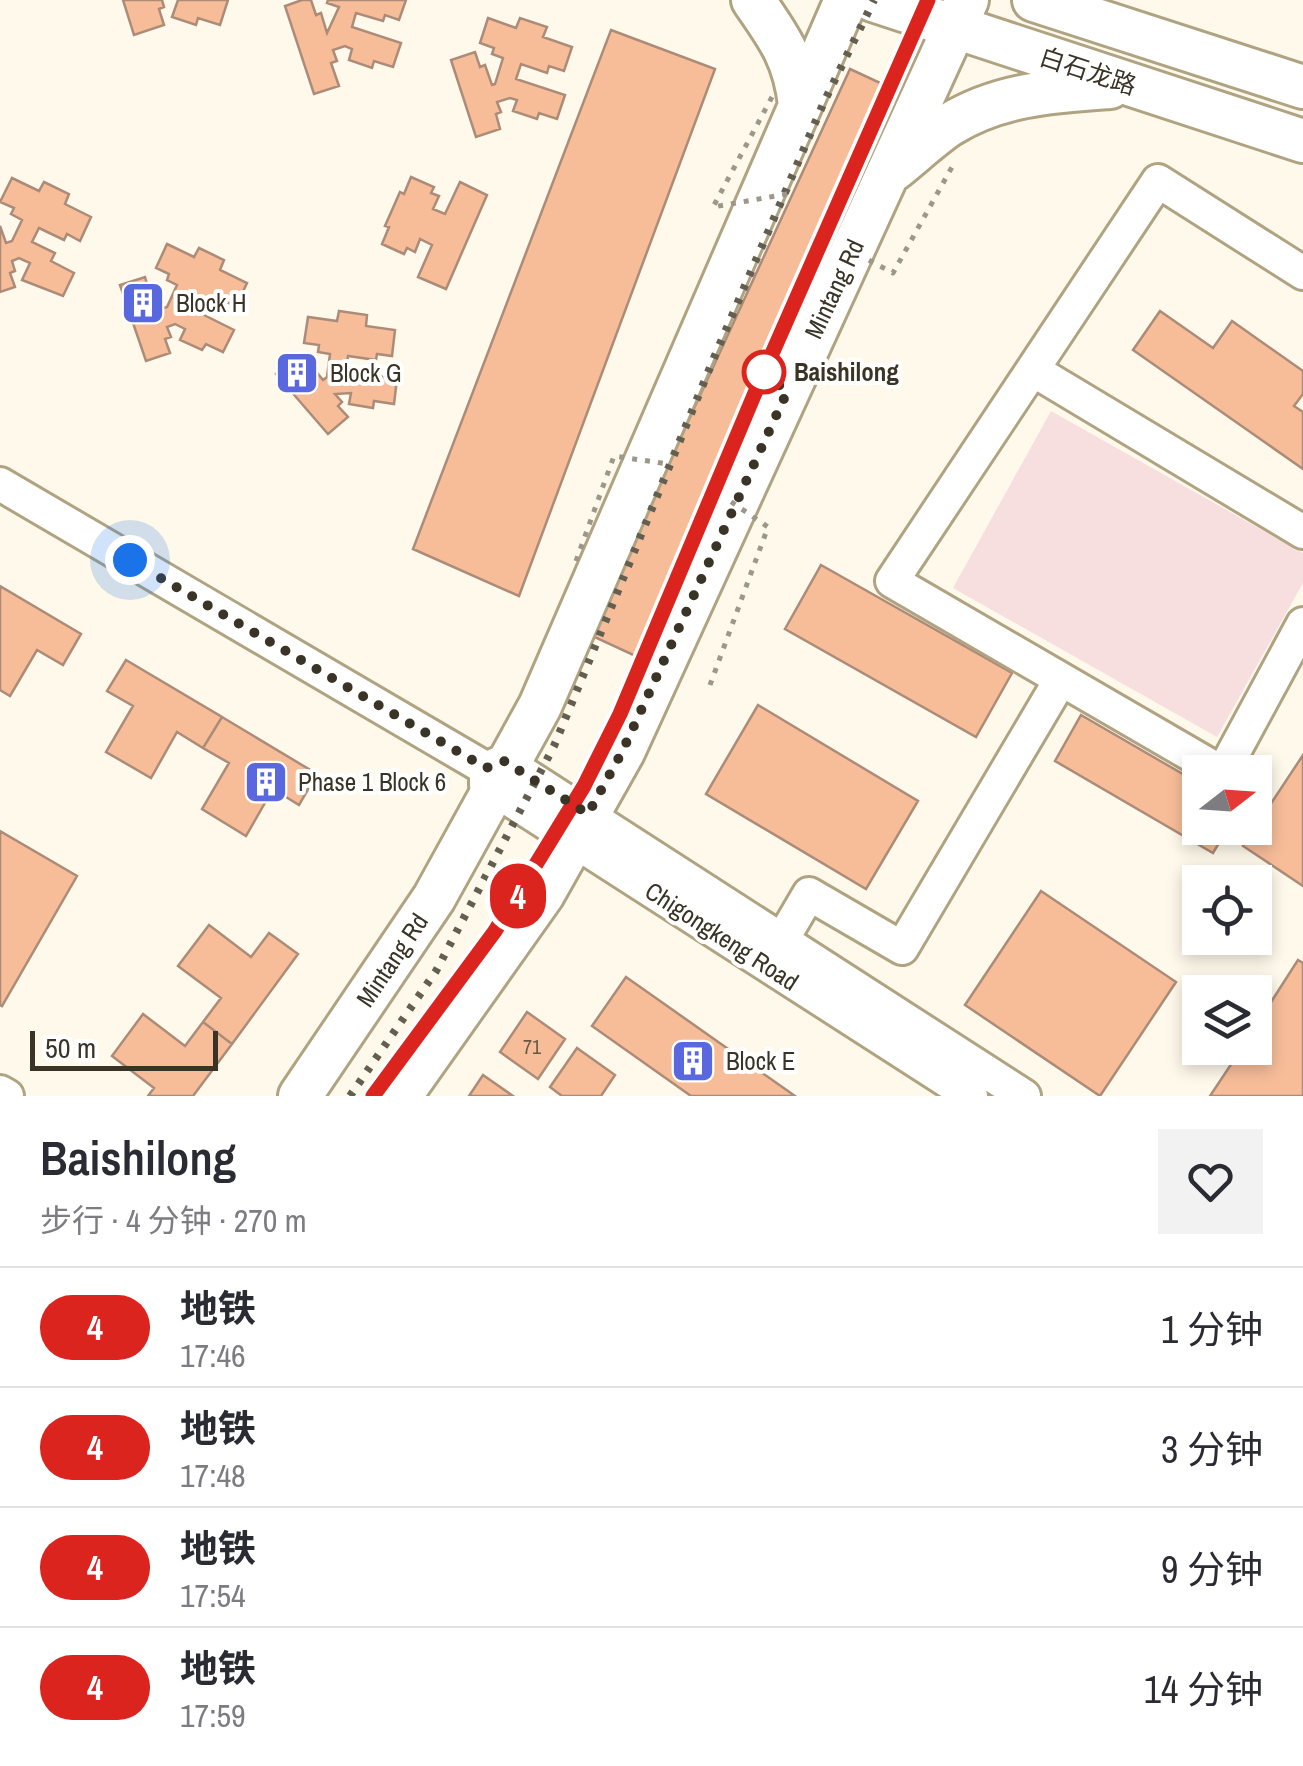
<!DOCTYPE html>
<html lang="zh">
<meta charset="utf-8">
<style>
:root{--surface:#fff;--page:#f2f2f3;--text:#2b2b33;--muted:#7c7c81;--line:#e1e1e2}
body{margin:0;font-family:"Archivo Narrow","Noto Sans SC",sans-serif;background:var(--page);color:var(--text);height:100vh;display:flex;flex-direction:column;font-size:38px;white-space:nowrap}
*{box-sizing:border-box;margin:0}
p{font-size:32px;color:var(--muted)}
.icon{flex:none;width:55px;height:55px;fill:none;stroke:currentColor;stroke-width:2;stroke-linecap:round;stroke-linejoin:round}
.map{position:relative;height:1096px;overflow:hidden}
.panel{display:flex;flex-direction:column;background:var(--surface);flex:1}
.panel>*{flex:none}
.badge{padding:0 20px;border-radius:32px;font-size:35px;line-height:65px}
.needle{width:65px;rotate:73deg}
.buttons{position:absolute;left:1182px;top:755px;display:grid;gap:20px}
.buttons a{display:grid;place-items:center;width:90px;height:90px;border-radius:0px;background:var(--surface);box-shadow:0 5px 15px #0003;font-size:50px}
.scale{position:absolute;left:30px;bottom:25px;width:188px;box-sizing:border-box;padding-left:10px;border:5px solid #3a3427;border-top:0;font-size:28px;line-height:35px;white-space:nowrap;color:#3a3427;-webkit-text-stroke:8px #fff;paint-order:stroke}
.you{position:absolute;width:50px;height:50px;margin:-25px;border:8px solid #fff;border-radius:50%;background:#1a73e8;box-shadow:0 0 0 15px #1a73e833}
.map>.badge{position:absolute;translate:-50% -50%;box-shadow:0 0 0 5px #fff}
.round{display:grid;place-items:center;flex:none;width:105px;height:105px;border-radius:0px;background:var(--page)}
.headline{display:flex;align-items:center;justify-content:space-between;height:170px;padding:0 40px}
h1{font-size:48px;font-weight:600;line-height:75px}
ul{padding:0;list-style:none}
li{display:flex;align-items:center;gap:30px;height:120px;padding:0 40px;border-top:2px solid var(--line)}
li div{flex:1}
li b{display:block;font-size:38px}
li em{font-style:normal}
li .badge{min-width:110px;font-weight:700;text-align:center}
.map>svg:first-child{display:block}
.green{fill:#f8dfdf}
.building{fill:#f7bd99;stroke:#ac8c78;stroke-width:2.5}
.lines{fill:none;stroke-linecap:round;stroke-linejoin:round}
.minor-casing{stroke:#b0a381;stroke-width:38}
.major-casing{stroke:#b0a381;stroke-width:48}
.minor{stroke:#fff;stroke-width:32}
.major{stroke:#fff;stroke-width:42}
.rail{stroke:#645e50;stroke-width:8;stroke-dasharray:5 10;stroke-linecap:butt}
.path-bridge{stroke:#9d978a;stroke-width:5;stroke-dasharray:5 8;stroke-linecap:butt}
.line-casing{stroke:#fff;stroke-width:22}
.line{stroke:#dc241f;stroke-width:15}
.walk{stroke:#3a3427;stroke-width:10;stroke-dasharray:0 18}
.stop-dot{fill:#fff;stroke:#dc241f;stroke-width:5}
.labels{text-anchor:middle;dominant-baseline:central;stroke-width:8;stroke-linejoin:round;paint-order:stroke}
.number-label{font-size:20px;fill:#695644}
.street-label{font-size:25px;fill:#3a3427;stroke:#fff}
.poi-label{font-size:25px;fill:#3a3427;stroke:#fff;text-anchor:start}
.stop-label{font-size:25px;font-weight:bold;fill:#3a3427;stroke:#fff;text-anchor:start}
</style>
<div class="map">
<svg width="1303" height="1096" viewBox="0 0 1303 1096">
<rect width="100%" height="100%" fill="#fff9eb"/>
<path class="green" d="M1051 411 1303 553V583L1217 737 953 588Z"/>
<path class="building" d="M123 0H162L164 7 159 9 164 25 134 35Z
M178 0H228L220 25 198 18 196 25 172 17Z
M302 0H311L316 15 321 13 327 33 339 7 327 3 328 0H406L399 20 385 15 383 21 356 13 352 27 401 43 393 67 374 61 372 68 349 60 352 49 345 46 333 50 337 61 331 63 339 86 314 94 285 6Z
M488 18 516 28 520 18 547 27 543 37 572 47 564 71 549 66 547 73 521 64 516 79 565 95 557 119 539 113 537 119 513 111 517 100 510 98 497 102 501 112 496 114 500 129 476 137 451 60 475 52 480 67 485 65 492 85 495 84 503 58 492 54 494 48 480 43Z
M611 30 715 69 519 596 413 549Z
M850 69 915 99 655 665 590 635Z
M411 177 434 187 431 193 439 196 433 209 445 214 460 182 487 195 446 289 418 277 432 245 420 239 415 252 407 248 404 254 382 244 389 227 385 226 400 192 404 194Z
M12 178 39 191 44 182 69 194 65 204 91 217 80 241 67 234 64 240 39 228 32 242 55 253 51 261 74 273 63 296 22 280 30 263 19 258 12 261 15 271 10 273 15 287 0 292V226L6 243 12 241 22 220 11 214 14 208 0 202Z
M167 244 194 257 199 248 224 260 220 270 247 283 236 306 222 300 219 306 194 294 188 307 234 330 223 352 206 344 202 350 180 340 185 329 175 324 167 327 171 337 165 339 170 353 146 361 120 285 145 277 149 291 155 289 161 309 167 307 177 285 167 280 169 274 156 268Z
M339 311 367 315 366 326 395 330 392 356 377 354 376 360 348 356 346 371 397 379 394 404 374 401 373 408 349 404 351 393 335 394 342 402 338 406 348 417 328 434 276 374 296 357 305 368 310 364 323 380 327 377 330 354 318 352 319 345 304 343 308 317 337 321Z
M1160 311 1213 348 1232 321 1303 371V394L1294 406 1303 412V469L1133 350Z
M821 565 1012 673 976 737 785 629Z
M0 586 81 634 63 665 37 650 10 696 0 690Z
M126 660 222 717 203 748 177 732 151 778 106 752 133 706 107 691Z
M758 705 918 801 866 889 706 794Z
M1081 715 1200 784V828H1228L1213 853 1055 761Z
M222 717 317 774 299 805 273 789 246 836 202 809 229 763 203 748Z
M1303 755V886L1243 846Z
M0 831 77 876 2 1006 0 1005Z
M1041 891 1176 982 1100 1096 965 1005Z
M209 925 251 957 269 933 298 954 232 1044 203 1022 221 998 178 966Z
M1298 960 1303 963V1096H1210L1242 1048H1255V1027Z
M626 977 795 1096H691L592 1026Z
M527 1012 565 1039 538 1079 500 1052Z
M143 1014 185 1046 203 1022 232 1044 193 1096H148L154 1088 112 1056Z
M577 1048 615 1075 601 1096H562L550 1087Z
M483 1075 513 1096H469Z"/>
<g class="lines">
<g class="minor-casing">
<path id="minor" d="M1033 370 1303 532
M0 484 485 768
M490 767 504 761 1024 1096
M1221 772 892 581 1158 181 1303 273
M1223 772 1303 624
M486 773V785L495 790 971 1096
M782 940 809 894 902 948 1061 679
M0 1092 7 1096"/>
</g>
<g class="major-casing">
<path id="major" d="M753 0C779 37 795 59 800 105
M873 0 1303 141
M1034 0 1303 87
M893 170C912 155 930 138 949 125 999 94 1053 91 1110 87
M300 1096 434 898 540 706 846 0
M400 1096 543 894 623 752 967 0"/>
</g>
<use href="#minor" class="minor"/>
<use href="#major" class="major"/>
<path class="rail" d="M350 1096 436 971 554 746 716 353 824 102 874 0
M373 1096 495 931 584 786 620 713 763 374 928 0"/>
<path class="path-bridge" d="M772 97 713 207 793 193
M846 248 893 273 952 167
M576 561 614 456 668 464
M710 685 768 527 730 501"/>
</g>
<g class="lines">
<g class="line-casing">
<path id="line" d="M373 1096 495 931 584 786 620 714 763 374 928 0"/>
</g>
<use href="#line" class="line"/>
<path class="walk" d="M130 560 486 768 504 761 588 814 622 752 787 392 764 372"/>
</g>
<defs>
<g id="building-square" transform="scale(2.25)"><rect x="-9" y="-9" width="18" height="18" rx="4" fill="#5968df" stroke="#fff"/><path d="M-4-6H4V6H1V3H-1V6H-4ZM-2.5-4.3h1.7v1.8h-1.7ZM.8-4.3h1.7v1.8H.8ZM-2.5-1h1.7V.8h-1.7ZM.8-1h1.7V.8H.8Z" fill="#fff"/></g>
</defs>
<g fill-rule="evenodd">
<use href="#building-square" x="143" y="303"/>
<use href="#building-square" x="297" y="373"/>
<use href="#building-square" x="266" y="782"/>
<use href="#building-square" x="693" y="1061"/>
</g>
<circle class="stop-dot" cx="764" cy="372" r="20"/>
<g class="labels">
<g class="number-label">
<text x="532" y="1046">71</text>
</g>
<g class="street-label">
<text transform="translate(1088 71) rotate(18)">白石龙路</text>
<text transform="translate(834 289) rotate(-65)">Mintang Rd</text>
<text transform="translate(722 936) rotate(33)">Chigongkeng Road</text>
<text transform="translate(392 960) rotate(-56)">Mintang Rd</text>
</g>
<g class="poi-label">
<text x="176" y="303">Block H</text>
<text x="330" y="373">Block G</text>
<text x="298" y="782">Phase 1 Block 6</text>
<text x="726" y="1061">Block E</text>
</g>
<g class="stop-label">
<text x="794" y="372">Baishilong</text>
</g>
</g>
</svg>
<div class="buttons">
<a><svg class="needle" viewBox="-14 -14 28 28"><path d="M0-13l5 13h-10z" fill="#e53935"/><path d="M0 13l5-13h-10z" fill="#7c7c81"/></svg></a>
<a><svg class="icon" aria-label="locate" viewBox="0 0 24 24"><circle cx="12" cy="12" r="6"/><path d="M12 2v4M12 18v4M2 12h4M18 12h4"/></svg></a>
<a><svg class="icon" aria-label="layers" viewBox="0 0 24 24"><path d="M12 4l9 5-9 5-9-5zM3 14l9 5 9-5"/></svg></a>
</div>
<div class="scale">50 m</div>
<div class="you" style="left:130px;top:560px"></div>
<b class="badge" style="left:518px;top:896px;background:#dc241f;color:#fff">4</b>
</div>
<section class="panel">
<div class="headline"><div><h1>Baishilong</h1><p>步行 · 4 分钟 · 270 m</p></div><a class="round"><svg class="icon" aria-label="heart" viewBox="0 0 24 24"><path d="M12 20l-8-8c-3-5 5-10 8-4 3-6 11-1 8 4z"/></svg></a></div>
<ul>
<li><span class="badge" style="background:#dc241f;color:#fff">4</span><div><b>地铁</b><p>17:46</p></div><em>1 分钟</em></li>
<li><span class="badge" style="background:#dc241f;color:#fff">4</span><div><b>地铁</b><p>17:48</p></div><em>3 分钟</em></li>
<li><span class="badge" style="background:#dc241f;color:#fff">4</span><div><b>地铁</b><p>17:54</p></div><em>9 分钟</em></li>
<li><span class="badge" style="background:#dc241f;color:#fff">4</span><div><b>地铁</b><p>17:59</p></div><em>14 分钟</em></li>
</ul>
</section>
